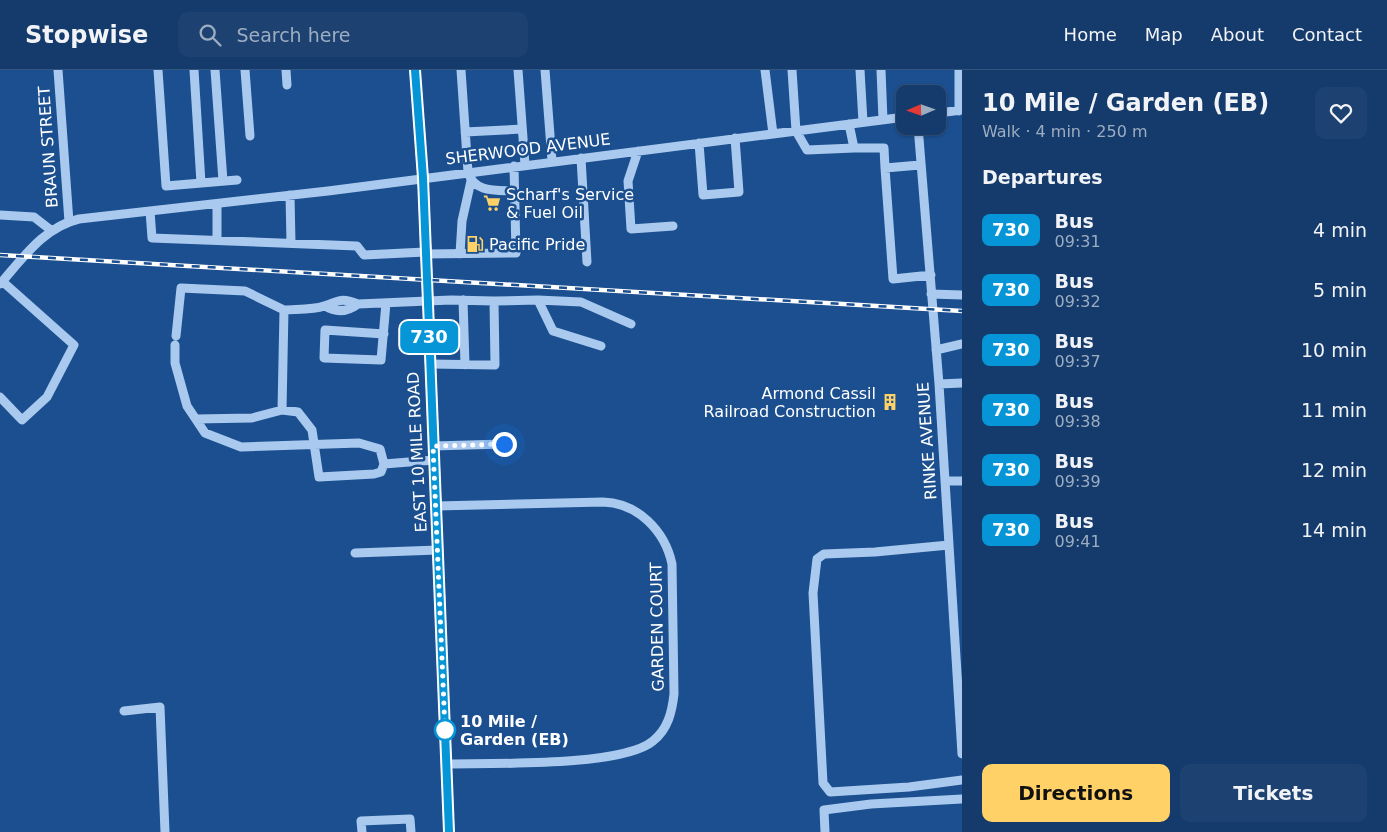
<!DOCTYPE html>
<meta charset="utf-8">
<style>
:root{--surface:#143b6b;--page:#1d4271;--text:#f1f3f6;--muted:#9dadc1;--line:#33557e;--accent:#ffd166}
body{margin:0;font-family:"DejaVu Sans",sans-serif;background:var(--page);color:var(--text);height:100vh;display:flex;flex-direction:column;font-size:19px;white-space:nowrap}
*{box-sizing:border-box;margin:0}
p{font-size:16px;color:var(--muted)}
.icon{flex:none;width:28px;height:28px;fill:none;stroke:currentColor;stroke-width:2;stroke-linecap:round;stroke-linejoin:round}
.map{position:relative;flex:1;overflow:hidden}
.details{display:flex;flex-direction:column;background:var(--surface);width:425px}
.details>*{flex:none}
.badge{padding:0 10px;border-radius:8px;font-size:18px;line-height:32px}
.needle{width:32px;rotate:268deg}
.tools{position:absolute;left:896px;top:15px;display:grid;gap:10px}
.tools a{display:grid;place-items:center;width:50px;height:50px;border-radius:10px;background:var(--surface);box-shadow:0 1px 4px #0004,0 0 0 1px var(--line);font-size:25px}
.you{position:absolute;width:25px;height:25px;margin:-12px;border:4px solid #fff;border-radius:50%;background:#1a73e8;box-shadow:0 0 0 8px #1a73e833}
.map>.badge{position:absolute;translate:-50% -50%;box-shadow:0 0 0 2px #fff}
h2{padding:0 20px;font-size:19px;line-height:45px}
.round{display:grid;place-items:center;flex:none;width:52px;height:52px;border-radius:10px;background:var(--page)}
.summary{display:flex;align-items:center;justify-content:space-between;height:85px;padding:0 20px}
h1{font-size:24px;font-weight:700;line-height:38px}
.cta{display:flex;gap:10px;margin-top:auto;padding:10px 20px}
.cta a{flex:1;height:58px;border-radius:10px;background:var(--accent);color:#111;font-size:20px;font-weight:700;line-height:58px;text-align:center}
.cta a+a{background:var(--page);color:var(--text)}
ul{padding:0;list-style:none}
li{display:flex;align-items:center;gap:15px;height:60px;padding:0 20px}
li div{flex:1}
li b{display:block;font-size:19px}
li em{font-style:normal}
li .badge{min-width:55px;font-weight:700;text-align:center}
header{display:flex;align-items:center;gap:30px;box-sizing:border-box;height:70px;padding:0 25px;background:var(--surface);border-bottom:1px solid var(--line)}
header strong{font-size:24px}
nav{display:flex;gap:28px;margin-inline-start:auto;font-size:18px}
.search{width:350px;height:45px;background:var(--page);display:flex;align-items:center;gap:12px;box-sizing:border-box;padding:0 18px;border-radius:10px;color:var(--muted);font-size:19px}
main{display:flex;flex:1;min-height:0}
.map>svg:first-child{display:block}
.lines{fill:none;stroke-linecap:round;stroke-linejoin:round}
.minor{stroke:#a9c9ee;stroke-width:9}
.major{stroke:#f0f6ff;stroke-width:12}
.rail-casing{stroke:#fff;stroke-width:4.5}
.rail{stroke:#1b4f8f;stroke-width:2.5;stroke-dasharray:8;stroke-linecap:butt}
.line-casing{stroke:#fff;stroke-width:11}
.line{stroke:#0696d7;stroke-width:8}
.walk{stroke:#fff;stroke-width:5;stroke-dasharray:0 9}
.stop-dot{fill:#fff;stroke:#0696d7;stroke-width:2.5}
.labels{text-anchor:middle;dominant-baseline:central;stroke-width:5;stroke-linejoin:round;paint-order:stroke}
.street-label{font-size:16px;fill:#fff;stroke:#1b4f8f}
.poi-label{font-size:16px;fill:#fff;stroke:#1b4f8f;text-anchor:start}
.stop-label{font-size:16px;font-weight:bold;fill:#fff;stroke:#1b4f8f;text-anchor:start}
</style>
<header>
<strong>Stopwise</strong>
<div class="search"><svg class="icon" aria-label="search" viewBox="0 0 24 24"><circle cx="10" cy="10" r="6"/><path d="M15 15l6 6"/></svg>Search here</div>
<nav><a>Home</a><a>Map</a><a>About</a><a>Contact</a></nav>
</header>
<main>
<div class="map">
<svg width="962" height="762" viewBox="0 0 962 762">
<rect width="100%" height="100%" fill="#1b4f8f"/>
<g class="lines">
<path class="minor" d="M58 0 69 152
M158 0 166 116 237 110
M194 0 201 113
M215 0 223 111
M245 0 250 66
M286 0 287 15
M461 0 468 102C474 123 496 120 515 121
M518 0 525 95
M545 0 552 91
M765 0 773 64
M792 0 796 61 807 80 854 78
M860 0 863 52
M881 0 883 50
M959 41V0
M938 43 962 40
M849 54 854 78H884L885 98
M918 56 939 314 962 684
M465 62 522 59
M699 73 703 125 739 122 735 68
M638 81 628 111 631 159 673 156
M581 88 587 192
M920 95 885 98 893 209 931 205
M290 125 291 173
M217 134V170
M150 141 152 168 357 176 364 185 425 182
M0 145 34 147 52 161
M425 184 516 183 514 96
M460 184 462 151 471 111
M0 214C23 188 44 157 79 149L328 121 905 47
M931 224 962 225
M463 230 465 295
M538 230 581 232 631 254
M494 231 538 230 553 261 601 276
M325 236C336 243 347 242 358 234
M384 264 325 260 324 288 381 290 386 233
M176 266 181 218 245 221 284 240
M175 275V293L187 336 205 363 241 377 359 373 380 379 384 394
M936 280 962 274
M430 294 495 295 494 231 451 230 358 234C340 227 340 231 324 236 313 240 297 239 284 240L282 340 298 342 312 360 319 407 374 404 381 402 384 394 434 390
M939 314 962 313
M0 327 22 350 47 327 74 275 2 211
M196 349 252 348 282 340
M433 376 504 374
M945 411H962
M436 436 603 432C638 433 665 461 672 494L674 624C672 642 668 659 653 671 622 697 491 693 447 694
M949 475 875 482 824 484 817 489 813 523 823 713 830 722 909 717 962 710
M355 483 438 480
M124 641 160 637 165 762
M362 762 361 751 410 749 411 762
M825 762 824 740 871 734 962 729"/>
<path class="major" d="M415 0 423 108 449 762"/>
<g class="rail-casing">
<path id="rail" d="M0 185 962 241"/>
</g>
<use href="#rail" class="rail"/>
</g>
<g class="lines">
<g class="line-casing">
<path id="line" d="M415 0 423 108 449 762"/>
</g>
<use href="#line" class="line"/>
<path class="walk" d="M445 660 433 376 504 374"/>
</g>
<defs>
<g id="supermarket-bare" transform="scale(1.35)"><path d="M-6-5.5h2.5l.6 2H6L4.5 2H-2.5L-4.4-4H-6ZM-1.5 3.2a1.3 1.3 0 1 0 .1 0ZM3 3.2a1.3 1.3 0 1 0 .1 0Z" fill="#ffd166" stroke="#1b4f8f" stroke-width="2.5" paint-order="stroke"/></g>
<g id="fuel-bare" transform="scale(1.35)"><path d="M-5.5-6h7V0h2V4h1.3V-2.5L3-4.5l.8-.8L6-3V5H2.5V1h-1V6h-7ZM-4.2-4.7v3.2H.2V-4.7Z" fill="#ffd166" stroke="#1b4f8f" stroke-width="2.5" paint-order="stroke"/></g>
<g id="building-bare" transform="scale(1.35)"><path d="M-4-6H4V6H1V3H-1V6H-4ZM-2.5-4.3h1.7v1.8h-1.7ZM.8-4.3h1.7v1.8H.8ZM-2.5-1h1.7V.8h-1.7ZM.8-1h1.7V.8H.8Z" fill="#ffd166" stroke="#1b4f8f" stroke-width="2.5" paint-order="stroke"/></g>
</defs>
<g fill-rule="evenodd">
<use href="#supermarket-bare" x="492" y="133"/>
<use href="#fuel-bare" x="475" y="174"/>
<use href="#building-bare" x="890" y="332"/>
</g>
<circle class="stop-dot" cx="445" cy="660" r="10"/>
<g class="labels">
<g class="street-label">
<text transform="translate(48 77) rotate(-94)">BRAUN STREET</text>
<text transform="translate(528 79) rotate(-7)">SHERWOOD AVENUE</text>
<text transform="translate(927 371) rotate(-94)">RINKE AVENUE</text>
<text transform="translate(417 382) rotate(-93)">EAST 10 MILE ROAD</text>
<text transform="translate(657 557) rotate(-91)">GARDEN COURT</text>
</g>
<g class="poi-label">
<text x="506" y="124">Scharf's Service<tspan x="506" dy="18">&amp; Fuel Oil</tspan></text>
<text x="489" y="174">Pacific Pride</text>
<text x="876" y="323" text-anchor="end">Armond Cassil<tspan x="876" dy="18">Railroad Construction</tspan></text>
</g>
<g class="stop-label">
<text x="460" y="651">10 Mile /<tspan x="460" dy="18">Garden (EB)</tspan></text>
</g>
</g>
</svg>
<div class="tools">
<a><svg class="needle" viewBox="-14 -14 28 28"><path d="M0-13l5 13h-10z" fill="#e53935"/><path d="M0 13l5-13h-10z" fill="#9dadc1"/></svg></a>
</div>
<div class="you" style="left:504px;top:374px"></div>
<b class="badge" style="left:429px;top:267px;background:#0696d7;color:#fff">730</b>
</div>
<section class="details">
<div class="summary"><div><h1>10 Mile / Garden (EB)</h1><p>Walk · 4 min · 250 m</p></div><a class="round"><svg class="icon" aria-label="heart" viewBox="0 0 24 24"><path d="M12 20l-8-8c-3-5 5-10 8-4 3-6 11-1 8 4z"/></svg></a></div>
<h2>Departures</h2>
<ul>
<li><span class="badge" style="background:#0696d7;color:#fff">730</span><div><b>Bus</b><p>09:31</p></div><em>4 min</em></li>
<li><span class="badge" style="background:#0696d7;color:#fff">730</span><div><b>Bus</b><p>09:32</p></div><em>5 min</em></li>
<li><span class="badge" style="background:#0696d7;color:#fff">730</span><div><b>Bus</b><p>09:37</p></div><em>10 min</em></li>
<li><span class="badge" style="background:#0696d7;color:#fff">730</span><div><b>Bus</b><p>09:38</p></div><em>11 min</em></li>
<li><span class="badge" style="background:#0696d7;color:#fff">730</span><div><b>Bus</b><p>09:39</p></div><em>12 min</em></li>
<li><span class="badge" style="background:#0696d7;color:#fff">730</span><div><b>Bus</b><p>09:41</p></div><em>14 min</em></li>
</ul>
<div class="cta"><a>Directions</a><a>Tickets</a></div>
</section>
</main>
